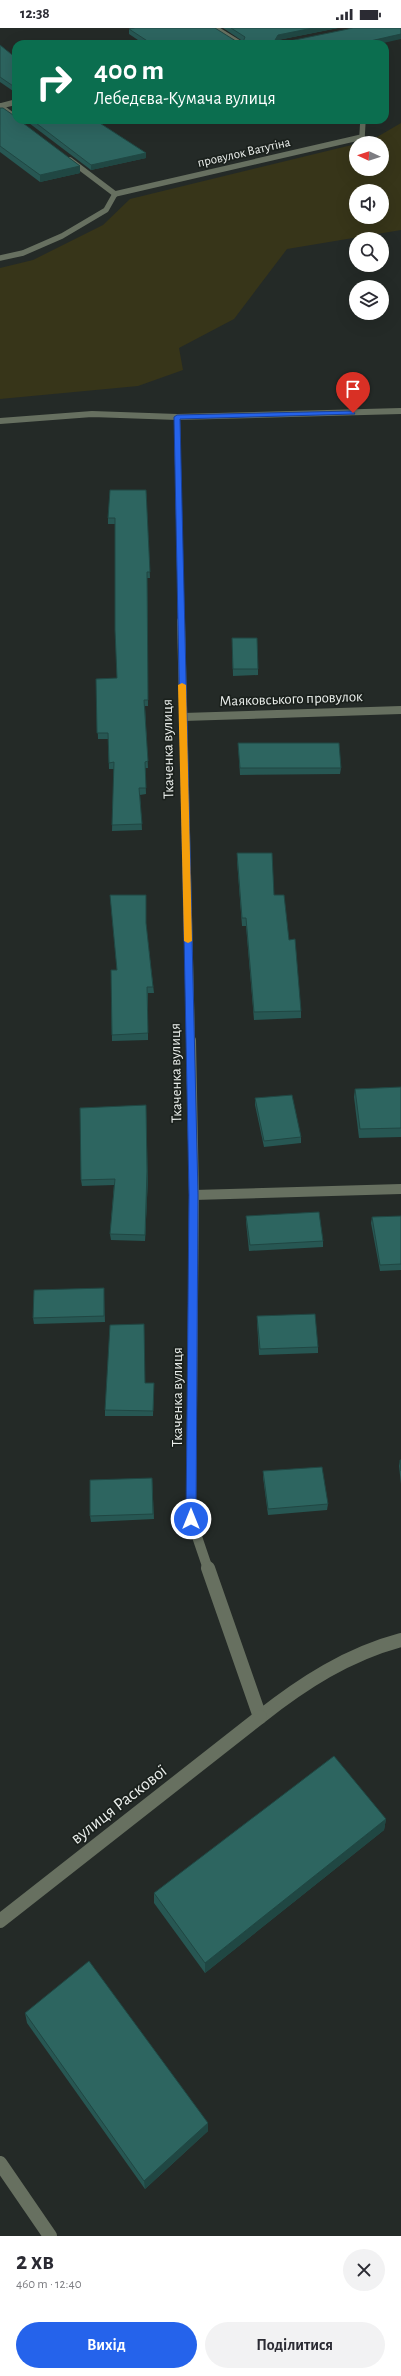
<!DOCTYPE html>
<html lang="uk">
<meta charset="utf-8">
<style>
body{margin:0;font-family:"Alegreya Sans",sans-serif;background:#f2f2f3;color:#2b2b33;height:100vh;display:flex;flex-direction:column;font-size:15px;white-space:nowrap}
*{box-sizing:border-box;margin:0}
p{font-size:13px;color:#7c7c81}
.icon{flex:none;width:22px;height:22px;fill:none;stroke:currentColor;stroke-width:2;stroke-linecap:round;stroke-linejoin:round}
.map{position:relative;height:2208px;overflow:hidden}
.drawer{display:flex;flex-direction:column;background:#fff;flex:1}
.drawer>*{flex:none}
.top-card{position:absolute;left:12px;top:12px;width:377px;height:84px;border-radius:12px;box-shadow:0 4px 16px #0002;background:#0b6e4f;color:#fff;overflow:hidden}
.needle{width:26px;rotate:273deg}
.buttons{position:absolute;left:349px;top:108px;display:grid;gap:8px}
.buttons a{display:grid;place-items:center;width:40px;height:40px;border-radius:50%;background:#fff;box-shadow:0 4px 16px #0002;font-size:20px}
.pin{position:absolute;display:grid;place-items:center;width:34px;height:34px;color:#fff;margin:-41px -17px;border-radius:50% 50% 50% 0;rotate:-45deg;box-shadow:0 0 4px #0007}
.pin .icon{rotate:45deg}
.me{position:absolute;width:44px;margin:-22px;rotate:0deg;stroke-linejoin:round;filter:drop-shadow(0 0 3px #0008)}
.turn{display:flex;align-items:center;gap:14px;height:84px;padding:0 16px;font-size:18px}
.turn .icon{width:52px;height:52px;stroke-width:2.5}
.turn b{display:block;font-size:28px;line-height:34px}
.round{display:grid;place-items:center;flex:none;width:42px;height:42px;border-radius:21px;background:#f2f2f3}
.overview{display:flex;align-items:center;justify-content:space-between;height:68px;padding:0 16px}
h1{font-size:24px;font-weight:700;line-height:30px}
.cta{display:flex;gap:8px;margin-top:auto;padding:8px 16px}
.cta a{flex:1;height:46px;border-radius:24px;background:#2563eb;color:#fff;font-size:16px;font-weight:700;line-height:46px;text-align:center}
.cta a+a{background:#f2f2f3;color:#2b2b33}
.status{display:flex;justify-content:space-between;align-items:center;height:28px;padding:0 20px;background:#fff;direction:ltr}
.status svg{height:11px;fill:currentColor}
.map>svg:first-child{display:block}
.green{fill:#373519;fill-rule:evenodd}
.lines{fill:none;stroke-linecap:round;stroke-linejoin:round}
.minor-far4{stroke:#677060;stroke-width:5.5}
.minor-far3{stroke:#677060;stroke-width:6}
.minor-far2{stroke:#677060;stroke-width:8}
.minor-far1{stroke:#677060;stroke-width:10}
.minor{stroke:#677060;stroke-width:14}
.tertiary{stroke:#677060;stroke-width:14}
.wall{fill:#275753}
.shaded-wall{fill:#204743}
.building{fill:#2d6560;stroke:#204743}
.route{fill:#2563eb;stroke:#184099}
.slow{fill:#f59e0b}
.labels{text-anchor:middle;dominant-baseline:central;stroke-width:3.5;stroke-linejoin:round;paint-order:stroke}
.far-street-label{font-size:13px;fill:#ebefec;stroke:#1b211d}
.street-label{font-size:15px;fill:#ebefec;stroke:#1b211d}
.near-street-label{font-size:18px;fill:#ebefec;stroke:#1b211d}
</style>
<div class="status"><b>12:38</b><svg viewBox="0 0 49 12"><path d="M0 12V9h3v3zM5 12V6h3v6zM10 12V3h3v9zM15 12V0h3v12zM26 1h20v11H26zM47 4h2v5h-2z"/></svg></div>
<div class="map">
<svg width="401" height="2208" viewBox="0 0 401 2208">
<rect width="100%" height="100%" fill="#242a27"/>
<path class="green" d="M401,95v107l-114,19 -53,70 -55,29 4,22 -45,16 -138,13v-131l33,-8 70,-35 27,-26 226,-55v25h26v-26h-23l13,-3zM356,163h26v26h-26z"/>
<g class="lines">
<g class="minor-far4">
<path d="M215,0l26,16"/>
<path d="M0,78l16,12"/>
<path d="M0,78l16,-4"/>
<path d="M70,132l45,34"/>
<path d="M115,166l247,-57 1,-17"/>
<path d="M0,230l23,-5 39,-17 44,-26 9,-16"/>
</g>
<g class="minor-far3">
<path d="M177,389l4,205"/>
<path d="M0,393l92,-7 85,3 224,-6"/>
</g>
<g class="minor-far2">
<path d="M181,593l10,420"/>
<path d="M183,689l218,-7"/>
</g>
<g class="minor-far1">
<path d="M191,1012l3,155 -3,324 17,50"/>
<path d="M194,1167l207,-6"/>
</g>
<g class="minor">
<path d="M208,1540l52,149c43,-34 88,-63 141,-77"/>
<path d="M0,2135l50,73"/>
</g>
<path class="tertiary" d="M0,1893l260,-204"/>
</g>
<g class="wall">
<path d="M223,0h115l-60,12 -1,1 3,2 99,1h-235l-15,-10v-5l110,14 4,-1h1z"/>
<path d="M0,17l16,13v35l-16,-11z"/>
<path d="M14,78h2v7l-2,-1z"/>
<path d="M0,80l80,58v7l-40,9 -40,-30z"/>
<path d="M25,92h70l51,33v5l-55,12z"/>
<path d="M146,462l4,88h-3l1,128h-3l3,62h-3l1,26 -6,1 2,35 -30,1 2,-62h-5l-1,-30h-10l-2,-60 21,-1 -2,-154h-7v-6z"/>
<path d="M232,616l26,25v6l-25,1z"/>
<path d="M238,715l103,25 -1,6 -100,1z"/>
<path d="M237,825l37,42 15,45 12,71v7l-47,2 -8,-94h-4l-5,-65z"/>
<path d="M110,867l36,30 8,68h-6v47l-36,1 -1,-71h6z"/>
<path d="M401,1059v50l-42,1 -5,-41 1,-8z"/>
<path d="M255,1070l46,39v6l-37,4 -9,-42z"/>
<path d="M148,1149l-3,64 -34,-1 -1,-6 4,-49 -32,1 -1,-6z"/>
<path d="M246,1188l77,25v6l-74,4 -3,-29z"/>
<path d="M401,1188v54l-21,1 -9,-48 1,-6z"/>
<path d="M104,1266l1,28 -71,2 -1,-6z"/>
<path d="M257,1288l61,31v6l-59,2 -2,-33z"/>
<path d="M145,1355h9l-1,33h-48v-6z"/>
<path d="M400,1432h1v24l-2,-18z"/>
<path d="M263,1443l65,33 -1,6 -59,5 -5,-38z"/>
<path d="M152,1450l2,41 -63,3 -1,-6z"/>
<path d="M386,1791l-2,11 -179,143 -51,-70v-10z"/>
<path d="M25,1985l183,110v8l-63,58 -118,-166z"/>
</g>
<g class="shaded-wall">
<path d="M313,0h25l-60,12 -2,4 -1,-4 3,-5z"/>
<path d="M401,6v5l-22,5h-22z"/>
<path d="M146,125v5l-55,12v-5z"/>
<path d="M80,138v7l-40,9v-7z"/>
<path d="M146,1083l2,66 -3,64v-6z"/>
<path d="M386,1791l-2,11 -179,143v-10z"/>
<path d="M208,2095v8l-63,58 -1,-8z"/>
</g>
<g class="building">
<path d="M135,0h80l24,15 4,-1 2,-5 -14,-9h82l-35,7 -3,5 5,3 73,-15h48v6l-44,10h-205l-23,-15z"/>
<path d="M0,17l16,13v30l-16,-11z"/>
<path d="M0,80h3l13,9v3h3l61,46 -40,9 -40,-29z"/>
<path d="M32,92h63l51,33 -55,12z"/>
<path d="M110,462h36l4,82h-3l1,128h-4l4,61 -3,1 1,26h-7l3,36 -30,1 2,-63 -5,1 -1,-30h-11l-1,-54 21,-1 -2,-48v-112h-7z"/>
<path d="M232,610h25l1,31h-25z"/>
<path d="M238,715h101l2,25h-101z"/>
<path d="M237,825h35l2,42h10l5,45 6,-1 6,72 -47,1 -8,-94h-4z"/>
<path d="M110,867h36v28l7,64h-6l1,46 -36,2 -1,-65h6z"/>
<path d="M401,1059v41l-41,1 -5,-40z"/>
<path d="M292,1067l9,42 -37,4 -9,-43z"/>
<path d="M146,1077l1,66 -2,64 -35,-1 5,-55 -34,1 -1,-72z"/>
<path d="M319,1184l4,29 -73,4 -4,-29z"/>
<path d="M401,1188v48l-21,1 -8,-48z"/>
<path d="M104,1260v28l-71,2 1,-28z"/>
<path d="M315,1286l3,33 -58,2 -3,-33z"/>
<path d="M144,1296l1,59h9l-1,28 -48,-1 5,-85z"/>
<path d="M400,1432h1v11z"/>
<path d="M322,1439l6,37 -60,5 -5,-38z"/>
<path d="M152,1450l1,36 -63,2v-36z"/>
<path d="M334,1728l52,63 -181,144 -51,-70z"/>
<path d="M89,1933l119,162 -64,58 -119,-168z"/>
</g>
<path class="route" d="M353,383l2,3 -175,5 18,776 -2,324 -5,5 -5,-5 3,-324 -15,-778 3,-2z"/>
<path class="slow" d="M182,655l4,2 6,256 -4,2 -4,-2 -6,-256z"/>
<g class="labels">
<g class="far-street-label">
<text transform="translate(244 125) rotate(-13)">провулок Ватутіна</text>
</g>
<g class="street-label">
<text transform="translate(291 671) rotate(-2)">Маяковського провулок</text>
<text transform="translate(168 721) rotate(-91)">Ткаченка вулиця</text>
<text transform="translate(176 1045) rotate(-91)">Ткаченка вулиця</text>
<text transform="translate(177 1369) rotate(-90)">Ткаченка вулиця</text>
</g>
<g class="near-street-label">
<text transform="translate(119 1777) rotate(-38)">вулиця Раскової</text>
</g>
</g>
</svg>
<div class="buttons">
<a><svg class="needle" viewBox="-14 -14 28 28"><path d="M0-13l5 13h-10z" fill="#e53935"/><path d="M0 13l5-13h-10z" fill="#7c7c81"/></svg></a>
<a><svg class="icon" aria-label="sound" viewBox="0 0 24 24"><path d="M4 9h4l5-4v14l-5-4H4zM17 9q2 3 0 6"/></svg></a>
<a><svg class="icon" aria-label="search" viewBox="0 0 24 24"><circle cx="10" cy="10" r="6"/><path d="M15 15l6 6"/></svg></a>
<a><svg class="icon" aria-label="layers" viewBox="0 0 24 24"><path d="M12 4l9 5-9 5-9-5zM3 14l9 5 9-5"/></svg></a>
</div>
<div class="pin" style="left:353px;top:385px;background:#d93025"><svg class="icon" aria-label="arrive" viewBox="0 0 24 24"><path d="M6 21V4h12l-3 4 3 4H6"/></svg></div>
<svg class="me" style="left:191px;top:1491px" viewBox="-20 -20 40 40"><circle r="17" fill="#2563eb" stroke="#fff" stroke-width="3"/><path d="M0-11L8 9 0 5-8 9z" fill="#fff"/></svg>
<div class="top-card">
<div class="turn"><svg class="icon" aria-label="right" viewBox="0 0 24 24"><path d="M7 20v-9h11M14 6l5 5-5 5"/></svg><div><b>400 m</b>Лебедєва-Кумача вулиця</div></div>
</div>
</div>
<section class="drawer">
<div class="overview"><div><h1>2 хв</h1><p>460 m · 12:40</p></div><a class="round"><svg class="icon" aria-label="close" viewBox="0 0 24 24"><path d="M6 6l12 12M18 6L6 18"/></svg></a></div>
<div class="cta"><a>Вихід</a><a>Поділитися</a></div>
</section>
